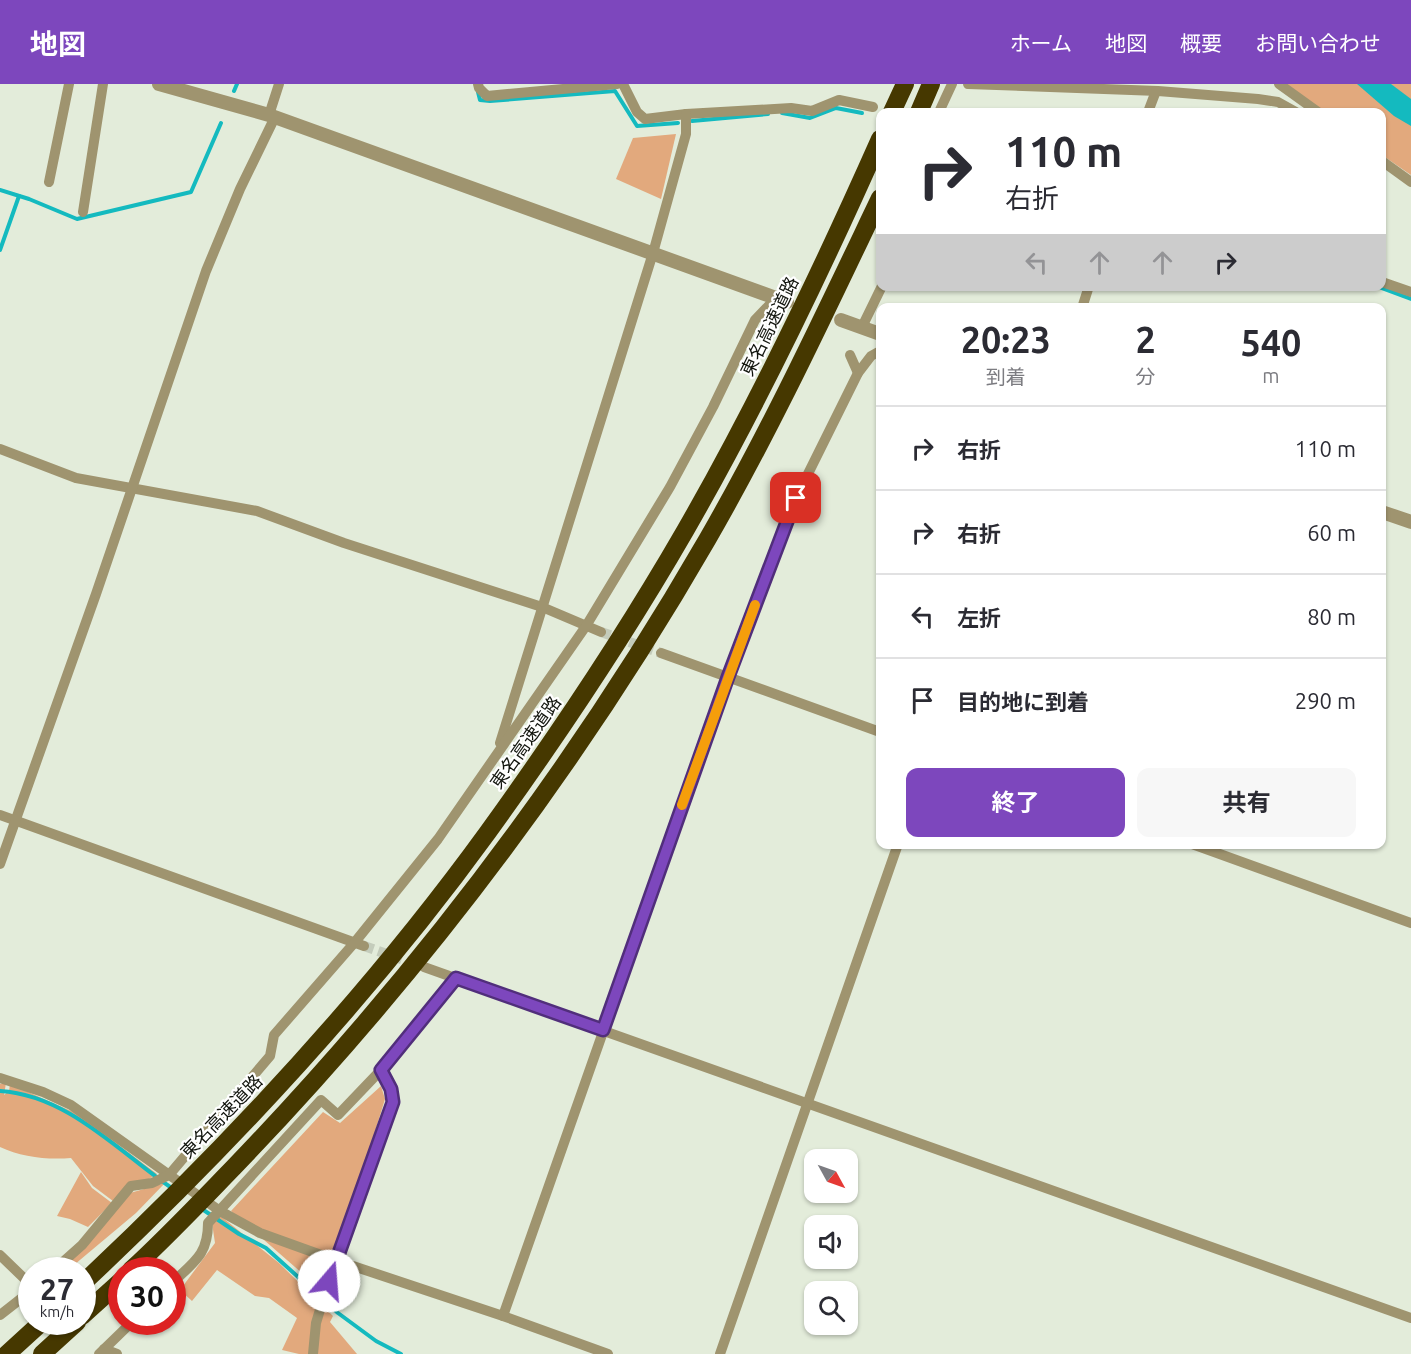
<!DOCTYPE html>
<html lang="ja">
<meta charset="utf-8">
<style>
body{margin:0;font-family:Ubuntu,"Noto Sans JP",sans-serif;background:#f7f7f7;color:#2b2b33;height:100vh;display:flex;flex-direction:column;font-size:22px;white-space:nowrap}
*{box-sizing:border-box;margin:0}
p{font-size:20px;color:#7c7c81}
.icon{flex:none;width:33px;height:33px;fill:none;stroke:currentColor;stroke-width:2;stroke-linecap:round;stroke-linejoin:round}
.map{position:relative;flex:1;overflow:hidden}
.side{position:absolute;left:876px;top:219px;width:510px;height:546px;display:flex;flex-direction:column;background:#fff;border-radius:12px;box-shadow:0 2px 4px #0004}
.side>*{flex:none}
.banner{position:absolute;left:876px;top:24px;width:510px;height:183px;border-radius:12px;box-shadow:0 2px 4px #0004;background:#fff;color:#2b2b33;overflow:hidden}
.needle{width:39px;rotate:130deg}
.fabs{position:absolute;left:804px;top:1065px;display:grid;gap:12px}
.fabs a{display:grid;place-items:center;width:54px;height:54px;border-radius:12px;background:#fff;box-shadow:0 2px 4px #0004;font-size:30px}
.speed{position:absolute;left:18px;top:1173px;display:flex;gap:12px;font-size:30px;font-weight:700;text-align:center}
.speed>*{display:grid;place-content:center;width:78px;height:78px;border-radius:50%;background:#fff;box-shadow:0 2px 4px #0004;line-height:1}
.speed small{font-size:15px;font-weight:400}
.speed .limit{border:9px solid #d22;background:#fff;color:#111}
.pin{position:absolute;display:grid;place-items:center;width:51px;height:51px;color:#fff;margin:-26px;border-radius:12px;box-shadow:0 3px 9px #0006}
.me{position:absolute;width:66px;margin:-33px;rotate:18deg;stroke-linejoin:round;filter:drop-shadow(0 0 4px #0008)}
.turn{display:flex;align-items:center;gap:21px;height:126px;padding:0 30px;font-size:27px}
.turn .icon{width:78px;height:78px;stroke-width:2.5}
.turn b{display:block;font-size:42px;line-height:51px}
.lanes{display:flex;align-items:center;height:57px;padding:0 30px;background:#0003;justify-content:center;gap:30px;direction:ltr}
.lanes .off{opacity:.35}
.eta{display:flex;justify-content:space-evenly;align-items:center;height:102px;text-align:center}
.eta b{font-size:36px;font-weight:700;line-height:42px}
.action{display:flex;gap:12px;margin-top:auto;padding:12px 30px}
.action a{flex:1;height:69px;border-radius:12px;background:#7d47bd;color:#fff;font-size:24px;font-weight:700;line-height:69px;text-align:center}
.action a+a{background:#f7f7f7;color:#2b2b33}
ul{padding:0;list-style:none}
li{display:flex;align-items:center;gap:18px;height:84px;padding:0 30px;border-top:2px solid #e1e1e2}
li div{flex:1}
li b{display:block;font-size:22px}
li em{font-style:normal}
header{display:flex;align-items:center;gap:36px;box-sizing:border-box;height:84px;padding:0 30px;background:#7d47bd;color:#fff}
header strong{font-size:28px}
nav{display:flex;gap:33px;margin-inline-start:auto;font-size:21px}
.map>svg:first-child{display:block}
.green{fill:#e2a97d}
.water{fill:#14babf}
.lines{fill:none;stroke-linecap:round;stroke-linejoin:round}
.stream{stroke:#14babf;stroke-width:4}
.minor-tunnel{stroke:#c4ccbb;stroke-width:10;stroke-dasharray:10 5;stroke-linecap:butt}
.minor{stroke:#9f946f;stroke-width:10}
.tertiary{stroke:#9f946f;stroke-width:14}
.motorway{stroke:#463800;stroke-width:18}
.route-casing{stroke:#512e7b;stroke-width:15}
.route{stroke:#7d47bd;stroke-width:10}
.slow{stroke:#f59e0b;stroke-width:10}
.labels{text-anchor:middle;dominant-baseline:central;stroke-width:4.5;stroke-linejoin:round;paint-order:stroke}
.street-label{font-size:18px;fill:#11140d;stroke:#fff}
</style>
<header>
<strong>地図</strong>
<nav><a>ホーム</a><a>地図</a><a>概要</a><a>お問い合わせ</a></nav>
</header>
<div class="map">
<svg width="1411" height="1270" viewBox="0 0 1411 1270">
<rect width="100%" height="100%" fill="#e3ecda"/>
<g class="green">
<path d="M1276,0h135v91l-29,-20v-43h-64z"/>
<path d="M676,50l-15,65 -45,-20 17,-41z"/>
<path d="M6,999l-2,12 5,-4 1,-7 68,30 79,60 -44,27 -20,-15 -22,-28c-24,2 -50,-1 -71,-11v-63z"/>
<path d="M381,1002l4,13 -18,59 -48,130 -88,-77 92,-99 17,11z"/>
<path d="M81,1088l11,16 20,15 -24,24 -18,-8 -13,-3z"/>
<path d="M165,1099l-29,30 -68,57h-16l78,-77z"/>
<path d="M218,1130l61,49 54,53 -3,6 27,32h-58l-17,-4 15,-32 -28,-20 -14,-2 -38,-26 -25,31 -12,-11 35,-47 -3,-20z"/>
</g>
<path class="water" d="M1357,0h34l20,15v27l-17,-10z"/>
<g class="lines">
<g class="stream">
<path d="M234,7l3,-7"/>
<path d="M478,8l2,8 10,1 125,-10 22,35 41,-3"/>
<path d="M782,29l28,5 26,-10 26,5"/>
<path d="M692,37l76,-7"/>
<path d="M0,106l29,9 48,20 114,-27 30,-69"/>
<path d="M0,166l19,-54"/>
<path d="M1376,202l35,13"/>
<path d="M0,1007c68,4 120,62 173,98"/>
<path d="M202,1125l37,25 27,14 72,65 38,28 25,13"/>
</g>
<g class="minor-tunnel">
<path d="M601,548l60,21"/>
<path d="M364,862l54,19"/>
</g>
<g class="minor">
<path d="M478,0l1,4 8,8 130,-12"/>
<path d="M623,0l14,28 8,7 41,-5 105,-6 21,3 27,-11 34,7"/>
<path d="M968,0l190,7 100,8 20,3 18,10"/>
<path d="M1279,0l39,28"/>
<path d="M939,28l13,-28"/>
<path d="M1148,28l8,-21"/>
<path d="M269,31l10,-31"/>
<path d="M1382,77l29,21"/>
<path d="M49,98l20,-98"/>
<path d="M83,128l20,-128"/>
<path d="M1382,198l29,10"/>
<path d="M1082,224l7,-22"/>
<path d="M862,243l20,-41"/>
<path d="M850,271l8,18"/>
<path d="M0,365l76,29 181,33 87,32 198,64 59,25"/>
<path d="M661,569l219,79"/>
<path d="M500,659l153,-490 33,-119v-20"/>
<path d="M0,731l364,131"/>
<path d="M1192,760l219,79"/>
<path d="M0,780l96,-270 110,-323 34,-82 35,-72"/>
<path d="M424,883l987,351"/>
<path d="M0,994l43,14 28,13 149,106 40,22 75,27 168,56 105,38"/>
<path d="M0,1171l32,31"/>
<path d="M54,1186l28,-25 49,-59 21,-3 17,-8 101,-119 4,-21 81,-93 83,-103 148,-213 84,-139 43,-80 42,-87 21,-22"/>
<path d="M172,1199c22,-21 36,-28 36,-60l113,-123 17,15 43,-45 75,-92"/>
<path d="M0,1231l32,-25"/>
<path d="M503,1232l225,-639 68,-179 62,-125 13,-17 9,-5"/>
<path d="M104,1265l13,5"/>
<path d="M99,1270l33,-32"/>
<path d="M313,1270l3,-31 19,-63 58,-158 -2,-13 -10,-19"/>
<path d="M720,1270l178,-510"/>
</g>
<g class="tertiary">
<path d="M159,0l110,31 518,187"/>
<path d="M841,236l39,14"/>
<path d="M1382,428l29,10"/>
</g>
<g class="motorway">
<path d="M892,28l13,-28"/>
<path d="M919,28l12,-28"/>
<path d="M131,1186c36,-33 69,-68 103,-103 182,-189 342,-400 473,-627 64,-111 118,-227 173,-342"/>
<path d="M82,1200c147,-138 287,-288 406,-452 70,-97 137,-197 197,-301 73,-127 136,-259 195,-392"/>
<path d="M82,1232l40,-36"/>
<path d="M7,1270l35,-32"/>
<path d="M42,1270l35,-32"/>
</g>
</g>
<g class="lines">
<defs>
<path id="route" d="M329,1197l64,-179 -2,-13 -10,-19 75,-92 147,52 125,-353 68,-179"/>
</defs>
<use href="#route" class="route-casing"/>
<use href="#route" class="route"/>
<path class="slow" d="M682,721l73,-200"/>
</g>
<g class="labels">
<g class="street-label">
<text transform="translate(769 242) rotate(-64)">東名高速道路</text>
<text transform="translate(525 658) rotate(-55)">東名高速道路</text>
<text transform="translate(221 1032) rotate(-46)">東名高速道路</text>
</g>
</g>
</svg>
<div class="fabs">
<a><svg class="needle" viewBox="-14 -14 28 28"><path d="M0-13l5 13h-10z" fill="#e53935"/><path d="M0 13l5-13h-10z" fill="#7c7c81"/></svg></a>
<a><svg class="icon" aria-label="sound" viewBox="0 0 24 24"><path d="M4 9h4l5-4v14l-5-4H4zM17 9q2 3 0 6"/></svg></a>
<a><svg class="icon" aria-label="search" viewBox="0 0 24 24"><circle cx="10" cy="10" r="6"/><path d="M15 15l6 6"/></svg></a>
</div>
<div class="speed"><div>27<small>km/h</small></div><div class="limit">30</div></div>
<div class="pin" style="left:796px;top:414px;background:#d93025"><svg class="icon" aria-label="arrive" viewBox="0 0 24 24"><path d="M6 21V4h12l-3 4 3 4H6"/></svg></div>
<svg class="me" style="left:329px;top:1197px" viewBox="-20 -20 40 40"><circle r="19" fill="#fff"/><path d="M0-13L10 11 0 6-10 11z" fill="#7d47bd"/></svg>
<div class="banner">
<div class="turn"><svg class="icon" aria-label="right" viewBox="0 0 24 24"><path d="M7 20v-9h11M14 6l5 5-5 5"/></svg><div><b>110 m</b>右折</div></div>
<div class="lanes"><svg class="icon off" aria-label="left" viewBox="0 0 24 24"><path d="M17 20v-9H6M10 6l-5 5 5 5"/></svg><svg class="icon off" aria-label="ahead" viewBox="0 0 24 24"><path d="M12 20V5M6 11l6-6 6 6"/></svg><svg class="icon off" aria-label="ahead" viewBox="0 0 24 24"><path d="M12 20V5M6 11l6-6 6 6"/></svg><svg class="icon" aria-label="right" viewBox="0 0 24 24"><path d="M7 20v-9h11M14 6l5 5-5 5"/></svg></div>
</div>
<section class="side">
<div class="eta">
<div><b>20:23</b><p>到着</p></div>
<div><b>2</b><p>分</p></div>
<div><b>540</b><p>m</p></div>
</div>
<ul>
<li><svg class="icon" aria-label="right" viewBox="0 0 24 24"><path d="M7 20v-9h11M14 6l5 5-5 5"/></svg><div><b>右折</b></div><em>110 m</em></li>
<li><svg class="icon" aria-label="right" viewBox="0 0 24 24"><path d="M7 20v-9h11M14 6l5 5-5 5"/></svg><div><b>右折</b></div><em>60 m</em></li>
<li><svg class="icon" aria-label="left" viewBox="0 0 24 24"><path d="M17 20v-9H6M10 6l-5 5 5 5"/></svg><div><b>左折</b></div><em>80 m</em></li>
<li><svg class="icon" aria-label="arrive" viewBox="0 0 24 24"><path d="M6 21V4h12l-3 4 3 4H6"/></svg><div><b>目的地に到着</b></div><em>290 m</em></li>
</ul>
<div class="action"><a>終了</a><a>共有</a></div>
</section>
</div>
